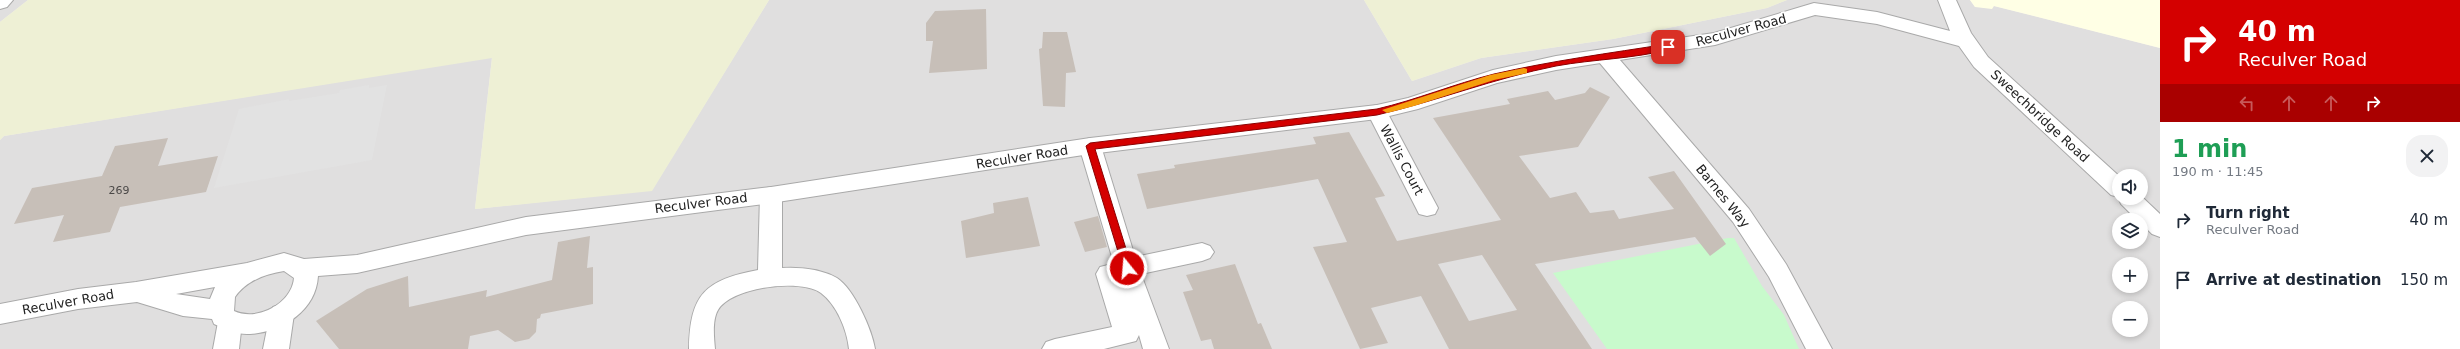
<!DOCTYPE html>
<meta charset="utf-8">
<style>
body{margin:0;font-family:"DejaVu Sans",sans-serif;background:#f2f2f3;color:#1f2937;height:100vh;display:flex;flex-direction:column;font-size:15px;white-space:nowrap}
*{box-sizing:border-box;margin:0}
p{font-size:13px;color:#747a83}
.icon{flex:none;width:22px;height:22px;fill:none;stroke:currentColor;stroke-width:2;stroke-linecap:round;stroke-linejoin:round}
.map{position:relative;flex:1;overflow:hidden}
.drawer{display:flex;flex-direction:column;background:#fff;width:300px}
.drawer>*{flex:none}
.banner{background:#d40000;color:#fff;overflow:hidden}
.fabs{position:absolute;left:2112px;top:169px;display:grid;gap:8px}
.fabs a{display:grid;place-items:center;width:36px;height:36px;border-radius:50%;background:#fff;box-shadow:0 2px 6px #0003;font-size:20px}
.pin{position:absolute;display:grid;place-items:center;width:34px;height:34px;color:#fff;margin:-17px;border-radius:8px;box-shadow:0 2px 6px #0006}
.me{position:absolute;width:44px;margin:-22px;rotate:343deg;stroke-linejoin:round;filter:drop-shadow(0 0 3px #0008)}
.turn{display:flex;align-items:center;gap:14px;height:84px;padding:0 12px;font-size:18px}
.turn .icon{width:52px;height:52px;stroke-width:2.5}
.turn b{display:block;font-size:28px;line-height:34px}
.lanes{display:flex;align-items:center;height:38px;padding:0 12px;background:#0003;justify-content:center;gap:20px;direction:ltr}
.lanes .off{opacity:.35}
.round{display:grid;place-items:center;flex:none;width:42px;height:42px;border-radius:16px;background:#f2f2f3}
.head{display:flex;align-items:center;justify-content:space-between;height:68px;padding:0 12px}
h1{font-size:24px;font-weight:700;line-height:30px;color:#1e9e55}
ul{padding:0;list-style:none}
li{display:flex;align-items:center;gap:12px;height:60px;padding:0 12px}
li div{flex:1}
li b{display:block;font-size:15px}
li em{font-style:normal}
main{display:flex;flex:1;min-height:0}
.map>svg:first-child{display:block}
.residential{fill:#e0dfdf;fill-rule:evenodd}
.education{fill:#ffffe5}
.farmland{fill:#eef0d5}
.park{fill:#c8facc}
.parking{fill:#e2e2e2}
.building{fill:#c7bfb8;fill-rule:evenodd}
.lines{fill:none;stroke-linecap:round;stroke-linejoin:round}
.minor-casing{stroke:#a9a9a9;stroke-width:2}
.tertiary-casing{stroke:#a9a9a9;stroke-width:2}
.minor{fill:#fff;fill-rule:evenodd}
.tertiary{fill:#fff;fill-rule:evenodd}
.route{fill:#d40000;stroke:#8a0000}
.slow{fill:#f59e0b}
.labels{text-anchor:middle;dominant-baseline:central;stroke-width:3.5;stroke-linejoin:round;paint-order:stroke}
.number-label{font-size:11px;fill:#4b4948}
.street-label{font-size:13px;fill:#222;stroke:#fff}
</style>
<main>
<div class="map">
<svg width="2160" height="349" viewBox="0 0 2160 349">
<rect width="100%" height="100%" fill="#f2efe9"/>
<g class="residential">
<path d="M0,0h28l-28,22z"/>
<path d="M769,0h595l48,81 69,-23 132,-19 154,-31 20,-8h183l5,7 19,-1 166,42v301h-2160v-209l4,-4 488,-79 -17,152 177,-19zM2119,176h22v22h-22zM2119,220h22v22h-22zM2119,264h22v22h-22zM2119,308h22v22h-22z"/>
</g>
<path class="education" d="M1970,0h190v48l-166,-42 -2,3 -17,-2z"/>
<g class="farmland">
<path d="M28,0h741l-117,191 -177,18 17,-151 -488,78 -4,4v-118z"/>
<path d="M1364,0h423l-20,8 -154,31 -132,19 -69,23z"/>
</g>
<path class="park" d="M1728,238h6l28,48 22,29 15,34h-192l-54,-76z"/>
<path class="parking" d="M369,85v3l18,-3 -15,75 -158,28 25,-79 50,-10v2l50,-8 1,-3z"/>
<g class="building">
<path d="M986,9l1,60 -58,4 4,-32h-7v-18l9,-12z"/>
<path d="M1043,32h24l9,40 -10,1 -1,34 -22,-1 -4,-57 3,-1z"/>
<path d="M1590,87l20,10 -32,50 -59,9 31,42 26,-6 14,21 24,-3 5,9 55,-10 -26,-32 26,-6 52,73 -16,12 -15,-19 -160,27 57,85h-143l-28,-53 -50,12 17,35 -28,6 -47,-102 34,-5 -29,-63 -171,30 -10,-35 38,-6 -1,-3 142,-21 -3,-7 36,-5 36,64 -10,2 22,43 104,-21 -68,-102 77,-14 -3,-5 41,-8 7,9 30,-7zM1482,255l35,55 -48,11 -31,-57z"/>
<path d="M168,138l-10,28 60,-10 -12,36 -86,15 -10,25 -57,10 11,-27 -50,9 18,-36 70,-12 13,-30z"/>
<path d="M1028,197l12,49 -74,12 -5,-37 33,-8 -1,-10z"/>
<path d="M1098,216l9,31 -22,5 -11,-30z"/>
<path d="M590,236l-3,32 6,-1v37l-52,10 -1,4 -3,1 -1,13 -7,7 -14,3 -17,-12 -28,6 -2,13h-129l-23,-28 51,-32 41,-13 1,31 78,-17 -1,7 66,-17 6,-38z"/>
<path d="M1235,264l23,60 3,-1 11,26h-58l-3,-10 -10,2 -18,-49 10,-2 -7,-15z"/>
</g>
<g class="lines">
<defs>
<g id="minor">
<path d="M0,0h13l-6,7 -7,2z"/>
<path d="M1606,50l7,2 136,157 37,55 46,85h-26l-37,-72 -36,-55 -134,-160 -3,-5 3,-5z"/>
<path d="M1377,105l7,2 3,5 51,96 -3,6 -8,2 -8,-2 -3,-6 -49,-96 3,-5z"/>
<path d="M1090,138l8,3 3,5 34,111 67,-14 8,3 4,6 -4,6 -8,3 -61,13 28,75h-26l-4,-14 -3,6 -32,8h-62l4,-7 9,-3 57,-12 -16,-53 4,-7 8,-2 7,2 -36,-121 3,-5z"/>
<path d="M771,187l8,2 3,6v73c18,-1 39,1 55,10 17,11 35,52 38,71h-26c-2,-19 -12,-44 -28,-56 -20,-15 -90,-6 -103,17 -6,10 -4,28 -3,39h-26c1,-55 16,-69 69,-79l2,-75 3,-6z"/>
<path d="M282,304l9,3 3,7 -5,35h-26l7,-35 3,-7z"/>
<path d="M230,312l9,3 3,7 -3,27h-26l5,-27 3,-7z"/>
</g>
<path id="tertiary" d="M1938,0h18l15,33 17,24 131,119v22h22v-2l19,18v23l-8,-3 -11,-11v-3h-4l-16,-16 -3,-7 -7,-2 -137,-128 -15,-21 -82,-22 -62,-9 -100,30 -159,25 -59,13 -79,26 -41,10 -287,35 -319,49 -245,32 -169,38 -39,3c-2,35 -36,56 -68,58 -13,1 -24,-5 -36,-10l-2,-5 -29,-3 -46,-14 -59,7 -78,15v-20l78,-15 58,-7 111,-19 37,-10 20,6 53,-4 169,-38 245,-30 319,-49 287,-33 31,-7 85,-28 63,-14 158,-23 100,-30 63,9 73,19zM284,271l10,7c-2,25 -36,44 -60,33l1,-14c11,-16 30,-23 49,-26zM215,287l-5,12 -34,-5z"/>
</defs>
<use href="#minor" class="minor-casing"/>
<use href="#tertiary" class="tertiary-casing"/>
<use href="#minor" class="minor"/>
<use href="#tertiary" class="tertiary"/>
</g>
<path class="route" d="M1668,44l4,3 -1,2c-37,10 -77,10 -115,17 -61,12 -119,35 -179,49l-282,34 37,119 -5,4 -4,-4 -37,-122 4,-3 287,-34c39,-9 77,-25 117,-35 57,-13 116,-21 174,-30z"/>
<path class="slow" d="M1524,68l3,1v4l-33,7 -80,26 -27,7 -5,-3 108,-35z"/>
<g class="labels">
<g class="number-label">
<text x="119" y="190">269</text>
</g>
<g class="street-label">
<text transform="translate(1741 30) rotate(-15)">Reculver Road</text>
<text transform="translate(2040 116) rotate(43)">Sweechbridge Road</text>
<text transform="translate(1022 157) rotate(-9)">Reculver Road</text>
<text transform="translate(1402 160) rotate(62)">Wallis Court</text>
<text transform="translate(1723 196) rotate(51)">Barnes Way</text>
<text transform="translate(701 203) rotate(-7)">Reculver Road</text>
<text transform="translate(68 302) rotate(-10)">Reculver Road</text>
</g>
</g>
</svg>
<div class="fabs">
<a><svg class="icon" aria-label="sound" viewBox="0 0 24 24"><path d="M4 9h4l5-4v14l-5-4H4zM17 9q2 3 0 6"/></svg></a>
<a><svg class="icon" aria-label="layers" viewBox="0 0 24 24"><path d="M12 4l9 5-9 5-9-5zM3 14l9 5 9-5"/></svg></a>
<a>+</a>
<a>−</a>
</div>
<div class="pin" style="left:1668px;top:47px;background:#d93025"><svg class="icon" aria-label="arrive" viewBox="0 0 24 24"><path d="M6 21V4h12l-3 4 3 4H6"/></svg></div>
<svg class="me" style="left:1127px;top:268px" viewBox="-20 -20 40 40"><circle r="17" fill="#d40000" stroke="#fff" stroke-width="3"/><path d="M0-11L8 9 0 5-8 9z" fill="#fff"/></svg>
</div>
<section class="drawer">
<div class="banner">
<div class="turn"><svg class="icon" aria-label="right" viewBox="0 0 24 24"><path d="M7 20v-9h11M14 6l5 5-5 5"/></svg><div><b>40 m</b>Reculver Road</div></div>
<div class="lanes"><svg class="icon off" aria-label="left" viewBox="0 0 24 24"><path d="M17 20v-9H6M10 6l-5 5 5 5"/></svg><svg class="icon off" aria-label="ahead" viewBox="0 0 24 24"><path d="M12 20V5M6 11l6-6 6 6"/></svg><svg class="icon off" aria-label="ahead" viewBox="0 0 24 24"><path d="M12 20V5M6 11l6-6 6 6"/></svg><svg class="icon" aria-label="right" viewBox="0 0 24 24"><path d="M7 20v-9h11M14 6l5 5-5 5"/></svg></div>
</div>
<div class="head"><div><h1>1 min</h1><p>190 m · 11:45</p></div><a class="round"><svg class="icon" aria-label="close" viewBox="0 0 24 24"><path d="M6 6l12 12M18 6L6 18"/></svg></a></div>
<ul>
<li><svg class="icon" aria-label="right" viewBox="0 0 24 24"><path d="M7 20v-9h11M14 6l5 5-5 5"/></svg><div><b>Turn right</b><p>Reculver Road</p></div><em>40 m</em></li>
<li><svg class="icon" aria-label="arrive" viewBox="0 0 24 24"><path d="M6 21V4h12l-3 4 3 4H6"/></svg><div><b>Arrive at destination</b></div><em>150 m</em></li>
</ul>
</section>
</main>
